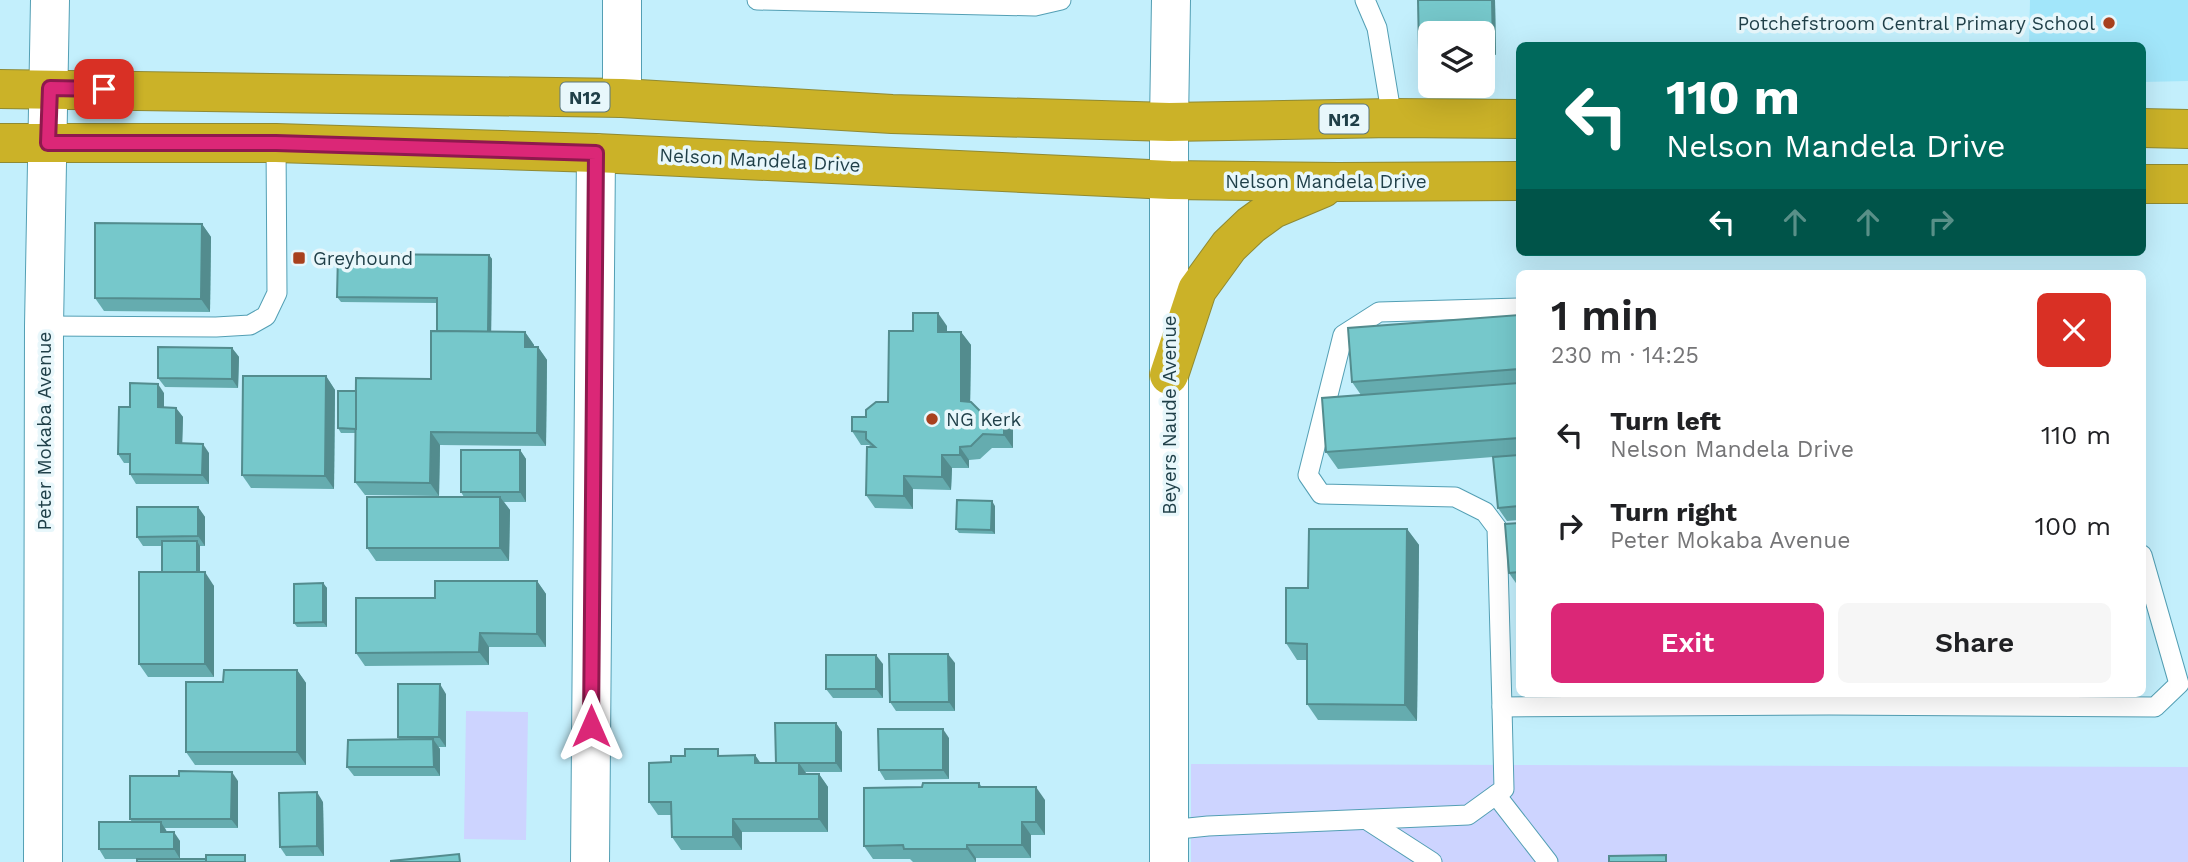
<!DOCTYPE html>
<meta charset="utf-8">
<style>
body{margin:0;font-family:"Work Sans",sans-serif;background:#f6f6f6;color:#202124;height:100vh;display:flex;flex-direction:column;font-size:26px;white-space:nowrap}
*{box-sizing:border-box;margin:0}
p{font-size:23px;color:#757577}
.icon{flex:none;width:38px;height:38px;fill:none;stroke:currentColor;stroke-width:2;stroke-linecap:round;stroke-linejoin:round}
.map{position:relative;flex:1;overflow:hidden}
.details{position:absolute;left:1516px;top:270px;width:630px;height:427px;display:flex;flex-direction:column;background:#fff;border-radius:10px;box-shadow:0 7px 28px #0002}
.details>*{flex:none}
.guide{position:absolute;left:1516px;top:42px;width:630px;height:214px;border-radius:10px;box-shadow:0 7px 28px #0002;background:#00695c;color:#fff;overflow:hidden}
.controls{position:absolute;left:1418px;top:21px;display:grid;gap:14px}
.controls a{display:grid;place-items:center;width:77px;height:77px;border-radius:10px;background:#fff;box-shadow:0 7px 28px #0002;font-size:35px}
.pin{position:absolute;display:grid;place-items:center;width:60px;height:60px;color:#fff;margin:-30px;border-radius:14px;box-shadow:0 4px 10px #0006}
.me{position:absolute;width:77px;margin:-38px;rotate:0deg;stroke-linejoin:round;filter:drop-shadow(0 0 5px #0008)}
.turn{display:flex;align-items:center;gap:24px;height:147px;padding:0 35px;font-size:32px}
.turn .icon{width:91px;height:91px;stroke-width:2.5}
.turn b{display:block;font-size:49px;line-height:60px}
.lanes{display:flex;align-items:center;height:66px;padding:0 35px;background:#0003;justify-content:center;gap:35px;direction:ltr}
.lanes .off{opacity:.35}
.round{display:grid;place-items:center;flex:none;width:74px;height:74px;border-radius:10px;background:#f6f6f6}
.head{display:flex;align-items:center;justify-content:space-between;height:119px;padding:0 35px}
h1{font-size:42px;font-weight:600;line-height:52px}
.button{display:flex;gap:14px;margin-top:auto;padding:14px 35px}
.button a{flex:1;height:80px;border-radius:10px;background:#db2777;color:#fff;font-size:28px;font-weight:600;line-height:80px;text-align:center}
.button a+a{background:#f6f6f6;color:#202124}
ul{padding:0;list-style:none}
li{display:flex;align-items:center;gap:21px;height:91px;padding:0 35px}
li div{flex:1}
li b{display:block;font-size:26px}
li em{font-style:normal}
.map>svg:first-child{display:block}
.built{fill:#a2e6fa}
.green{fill:#cdd4ff}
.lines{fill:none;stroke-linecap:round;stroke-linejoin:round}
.lane-casing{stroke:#539fb4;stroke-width:21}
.street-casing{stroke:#539fb4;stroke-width:40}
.highway-casing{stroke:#8f8a33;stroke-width:40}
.lane{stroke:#fff;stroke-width:19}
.street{stroke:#fff;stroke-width:38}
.highway{stroke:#cbb228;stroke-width:38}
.wall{fill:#65acaf}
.shaded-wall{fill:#538c8e}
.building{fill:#76c8cb;stroke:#538c8e;stroke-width:2}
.route-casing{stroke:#8e194d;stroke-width:18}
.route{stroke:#db2777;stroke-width:12}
.poi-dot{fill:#a8411e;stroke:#e8f7fb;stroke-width:2.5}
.labels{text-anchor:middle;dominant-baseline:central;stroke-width:7;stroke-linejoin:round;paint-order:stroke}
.shield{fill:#e8f7fb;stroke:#5b767e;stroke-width:2}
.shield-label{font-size:18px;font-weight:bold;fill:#1f3f48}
.poi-label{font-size:19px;fill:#1f3f48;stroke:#e8f7fb;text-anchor:start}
.street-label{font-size:19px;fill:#1f3f48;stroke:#e8f7fb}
</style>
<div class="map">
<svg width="2188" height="862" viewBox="0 0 2188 862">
<rect width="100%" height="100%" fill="#c3effc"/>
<path class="built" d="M2030,0h158v81l-46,1v-36l-113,-1z"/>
<g class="green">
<path d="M466,711l62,1 -2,128 -62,-1z"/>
<path d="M1191,764l997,3v95h-997z"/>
</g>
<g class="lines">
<defs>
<g id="lane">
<path d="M757,0l278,6 26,-6"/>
<path d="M1365,0l12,28 15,90"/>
<path d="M1519,308l-140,4 -36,23 -35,140 13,19 134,3 30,15 12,16 5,179 327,-2 326,2 24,-23 -37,-129"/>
<path d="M44,326l172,1 34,-2 16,-9 11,-23 -1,-150"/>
<path d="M1496,795l52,67"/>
<path d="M1367,820l65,42"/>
<path d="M1169,830l39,-4 260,-11 36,-26 -2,-82"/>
</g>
<g id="street">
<path d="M622,98v-98"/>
<path d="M43,862l1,-536 6,-326"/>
<path d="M590,862l6,-709"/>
<path d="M1169,862v-740l2,-122"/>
</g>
<g id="highway">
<path d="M0,89l622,9 270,16 277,8 223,-4 127,1"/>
<path d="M2142,128l46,1"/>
<path d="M0,143h276l320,10 574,27 168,2 181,-1"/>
<path d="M2142,184h46"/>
<path d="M1169,375l28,-85 32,-44 22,-21 22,-16 50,-21"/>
</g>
</defs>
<use href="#lane" class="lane-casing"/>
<use href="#street" class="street-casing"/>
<use href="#highway" class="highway-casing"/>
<use href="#lane" class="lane"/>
<use href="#street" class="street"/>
<use href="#highway" class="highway"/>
</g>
<g class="wall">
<path d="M1418,0h77l1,55h-14v-22h-52v23h-8l-3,-5z"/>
<path d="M202,224l9,13 -1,75 -106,-1 -9,-13z"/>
<path d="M489,255l3,4 -1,73h34l9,13v2h4l9,13 -1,86 -106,-1 -1,51 -74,-1 -10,-13 1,-49h-15l-3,-5 18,-37 75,-12 6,-48v-28l-96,-1 -4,-5z"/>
<path d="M1519,315v205l-12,1 -9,-13 -5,-51 -155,12 -12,-17 35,-57 -9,-13z"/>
<path d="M947,326v6h14l10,13 -1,57 13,12h21l9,13v21h-21l-12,11 -11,1v8h-17l-1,22 -38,-1v20l-38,-1 -9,-13 5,-48 -2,-2h-8l-9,-14 14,-14 22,-15 25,-71z"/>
<path d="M232,348l7,9 -1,31 -73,-1 -7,-9z"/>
<path d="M326,376l9,14 -1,99 -83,-1 -9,-13z"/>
<path d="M164,393v14l12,1 7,9 -1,26 27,10v31h-73l-6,-10v-11h-6l-6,-9 12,-47z"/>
<path d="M520,450l6,9v43h-22l6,8 -1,51h-133l-9,-13 97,-51 -3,-5z"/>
<path d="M995,506v28l-36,-1 -3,-4z"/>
<path d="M198,507l7,10v29h-5v26l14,14v91h-66l-9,-13 23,-92v-26h-19l-6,-9z"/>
<path d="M1519,523v63h-1l-9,-13z"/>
<path d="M1407,529l12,16 -2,176 -99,-1 -11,-16v-44h-10l-11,-17 22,-55z"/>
<path d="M537,581l9,13v53h-57v18l-124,1 -9,-13 79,-55z"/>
<path d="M323,583l4,5v39h-30l-3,-4z"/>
<path d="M955,663v48h-59l-6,-9z"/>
<path d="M883,664v34h-50l-7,-9z"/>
<path d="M297,670l9,13v82h-111l-9,-13 37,-70z"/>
<path d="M446,694v53h-8l2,2v27h-86l-7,-9 52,-27 -1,-3z"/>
<path d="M836,723l6,9v40h-37l2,2h12l9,13v45h-86v18h-61l-9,-13v-22h-14l-9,-13 22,-40 52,-6 32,-1 5,8h16z"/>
<path d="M949,738v41l-64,1 -6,-10z"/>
<path d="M238,781v47h-73l2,4 13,9v18h-75l-6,-10 33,-27 -2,-3z"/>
<path d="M979,783l3,4 63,13v35h-14v23h-55v4h-63l-3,-3h-37l-9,-13 58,-59z"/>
<path d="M323,802l1,54h-38l-6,-9z"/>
</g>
<g class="shaded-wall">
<path d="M1492,0h3l1,55 -3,-5z"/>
<path d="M202,224l9,13 -1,75 -9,-13z"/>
<path d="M489,255l3,4 -1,86 -3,-5z"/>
<path d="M938,313l9,13v19l-9,-13z"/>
<path d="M525,332l9,13v15l-9,-13z"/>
<path d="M961,332l10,13 -1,69 -9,-13z"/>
<path d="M538,347l9,13 -1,86 -9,-13z"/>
<path d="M232,348l7,9 -1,31 -6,-9z"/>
<path d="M326,376l9,14 -1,99 -9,-13z"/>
<path d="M158,384l6,9v24l-6,-10z"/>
<path d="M176,408l7,9 -1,35 -6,-9z"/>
<path d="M1004,414l9,13v21l-9,-13z"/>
<path d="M431,432l9,13 -1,51 -9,-13z"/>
<path d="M203,444l6,9v31l-7,-9z"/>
<path d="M960,447l9,13v8l-9,-13z"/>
<path d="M520,450l6,9v43l-6,-10z"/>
<path d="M942,455l10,13 -1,22 -9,-13z"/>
<path d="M904,476l9,13v20l-9,-13z"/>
<path d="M500,497l10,13 -1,51 -9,-13z"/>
<path d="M992,501l3,5v28l-4,-4z"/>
<path d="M198,507l7,10v29l-7,-10z"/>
<path d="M1407,529l12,16 -2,176 -12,-16z"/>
<path d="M197,541l3,5v32l-3,-5z"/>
<path d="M205,572l9,14v91l-9,-13z"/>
<path d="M537,581l9,13v53l-9,-13z"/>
<path d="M323,583l4,5v39l-4,-5z"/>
<path d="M480,633l9,14v18l-10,-13z"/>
<path d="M948,654l7,9v48l-6,-9z"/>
<path d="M876,655l7,9v34l-7,-9z"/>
<path d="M297,670l9,13v82l-9,-13z"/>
<path d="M440,684l6,10v53l-7,-10z"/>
<path d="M836,723l6,9v40l-6,-9z"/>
<path d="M943,729l6,9v41l-6,-9z"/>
<path d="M433,739l7,10v27l-6,-9z"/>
<path d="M755,755l9,13 -9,-5z"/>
<path d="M799,763l9,13 -9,-2z"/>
<path d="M232,772l6,9v47l-7,-9z"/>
<path d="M819,774l9,13v45l-9,-13z"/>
<path d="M1036,787l9,13v35l-9,-13z"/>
<path d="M317,792l6,10 1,54 -7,-10z"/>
<path d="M733,819l9,13v18l-9,-13z"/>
<path d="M161,822l6,10v10l-6,-10z"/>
<path d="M1022,822l9,13v23l-9,-13z"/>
<path d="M174,832l6,9v18l-6,-10z"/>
<path d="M967,845l9,13v4l-9,-13z"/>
</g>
<g class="building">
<path d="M1418,0h74l1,50h-11v-17h-52v18h-11z"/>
<path d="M95,223l107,1 -1,75 -106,-1z"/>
<path d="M338,254l151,1 -1,77 -51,-1v-33l-100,-1z"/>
<path d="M913,313h25v19h23v69l10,1 12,12h21v21l-21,-1 -12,12 -11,1v8h-18v22l-38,-1v20l-38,-1 1,-48h8l-9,-8v-7l-14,-1v-14h14v-7l10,-8h12l1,-71h24z"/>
<path d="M1519,315v54l-167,13 -4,-54z"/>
<path d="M431,331l94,1v15h13l-1,86 -106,-1 -1,51 -75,-1 1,-104 75,1z"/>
<path d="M158,347l74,1v31l-74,-1z"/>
<path d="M243,376h83l-1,100 -83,-1z"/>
<path d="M130,383l28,1v23l18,1v35l27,1 -1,31 -72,-1v-20h-12l1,-47h11z"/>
<path d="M1519,383v55l-193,14 -4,-54z"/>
<path d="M338,391h18v38l-18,-1z"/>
<rect x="461" y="450" width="59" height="42"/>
<path d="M1519,455v51l-21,2 -5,-51z"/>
<rect x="367" y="497" width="133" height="51"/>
<path d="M957,500l35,1 -1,29 -35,-1z"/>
<path d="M137,507h61v29l-61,1z"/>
<path d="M1519,523v49l-10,1 -4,-49z"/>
<path d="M1309,529h98l-2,176 -98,-1v-60l-21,-1v-55h22z"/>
<rect x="162" y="541" width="35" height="31"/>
<rect x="139" y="572" width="66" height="92"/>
<path d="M435,581h102v53l-57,-1 -1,19 -123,1v-55h79z"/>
<path d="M323,583v39l-29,1v-39z"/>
<path d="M889,654h59l1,48h-59z"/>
<rect x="826" y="655" width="50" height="34"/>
<path d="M224,670h73v82h-111v-70h37z"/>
<path d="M398,684h42l-1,53h-41z"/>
<path d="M775,723h61v40h-60z"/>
<path d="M878,729h65v41h-64z"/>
<path d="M433,739l1,28h-87l1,-27z"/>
<path d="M685,749h33v7l37,-1v8h44v11h20v45h-86v18h-61l-1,-35h-22v-39l22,-1v-6h14z"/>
<path d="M179,771l53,1 -1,47h-101v-43h49z"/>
<path d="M923,783h56v4h57v35h-14v23h-55v4h-63l-1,-4 -39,1v-58l58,-1z"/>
<path d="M317,792v54l-37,1 -1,-54z"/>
<path d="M99,822h62v10h13v17h-75z"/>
<path d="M459,854l1,8h-69v-1z"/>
<rect x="206" y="855" width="39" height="7"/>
<path d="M1666,855v7h-57v-6z"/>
<rect x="137" y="859" width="69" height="3"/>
</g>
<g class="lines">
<defs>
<path id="route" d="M104,89l-54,-1 -2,55h228l320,10 -5,573"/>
</defs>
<use href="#route" class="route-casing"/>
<use href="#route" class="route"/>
</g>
<g class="poi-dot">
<circle cx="2109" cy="23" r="7"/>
<rect x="292" y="251" width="14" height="14" rx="3.5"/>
<circle cx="932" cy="419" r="7"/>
</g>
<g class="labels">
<g class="shield">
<rect x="560.5" y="82.5" width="49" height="29" rx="5"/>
<rect x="1319.5" y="104.5" width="49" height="29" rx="5"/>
</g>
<g class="shield-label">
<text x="585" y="97">N12</text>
<text x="1344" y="119">N12</text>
</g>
<g class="poi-label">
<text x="2095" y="23" text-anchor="end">Potchefstroom Central Primary School</text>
<text x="313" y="258">Greyhound</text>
<text x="946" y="419">NG Kerk</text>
</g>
<g class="street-label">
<text transform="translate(760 160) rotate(3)">Nelson Mandela Drive</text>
<text x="1326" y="181">Nelson Mandela Drive</text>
<text transform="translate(1169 415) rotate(-90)">Beyers Naude Avenue</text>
<text transform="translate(44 431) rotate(-90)">Peter Mokaba Avenue</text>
</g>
</g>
</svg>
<div class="controls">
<a><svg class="icon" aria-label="layers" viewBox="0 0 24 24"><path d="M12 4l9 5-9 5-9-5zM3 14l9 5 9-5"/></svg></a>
</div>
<div class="pin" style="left:104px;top:89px;background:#d93025"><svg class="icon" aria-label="arrive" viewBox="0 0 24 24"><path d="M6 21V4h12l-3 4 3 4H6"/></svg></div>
<svg class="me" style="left:591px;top:726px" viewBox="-20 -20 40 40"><path d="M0-17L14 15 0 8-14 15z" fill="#db2777" stroke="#fff" stroke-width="4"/></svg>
<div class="guide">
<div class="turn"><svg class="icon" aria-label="left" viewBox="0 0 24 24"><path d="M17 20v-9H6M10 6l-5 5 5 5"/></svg><div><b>110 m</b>Nelson Mandela Drive</div></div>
<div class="lanes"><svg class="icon" aria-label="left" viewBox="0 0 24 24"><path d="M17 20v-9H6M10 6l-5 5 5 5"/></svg><svg class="icon off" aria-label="ahead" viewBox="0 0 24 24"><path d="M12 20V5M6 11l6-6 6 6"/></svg><svg class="icon off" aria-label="ahead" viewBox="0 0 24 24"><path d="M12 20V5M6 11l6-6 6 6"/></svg><svg class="icon off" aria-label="right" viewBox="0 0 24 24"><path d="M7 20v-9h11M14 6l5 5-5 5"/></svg></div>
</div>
<section class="details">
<div class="head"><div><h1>1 min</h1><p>230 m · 14:25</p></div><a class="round" style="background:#d93025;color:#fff"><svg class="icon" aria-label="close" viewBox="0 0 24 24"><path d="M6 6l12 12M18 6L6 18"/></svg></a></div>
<ul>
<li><svg class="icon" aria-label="left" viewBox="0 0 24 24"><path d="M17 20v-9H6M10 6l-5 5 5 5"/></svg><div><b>Turn left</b><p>Nelson Mandela Drive</p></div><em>110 m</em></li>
<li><svg class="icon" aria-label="right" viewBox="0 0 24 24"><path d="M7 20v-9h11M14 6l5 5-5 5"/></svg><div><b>Turn right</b><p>Peter Mokaba Avenue</p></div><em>100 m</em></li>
</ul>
<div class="button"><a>Exit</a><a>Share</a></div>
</section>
</div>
